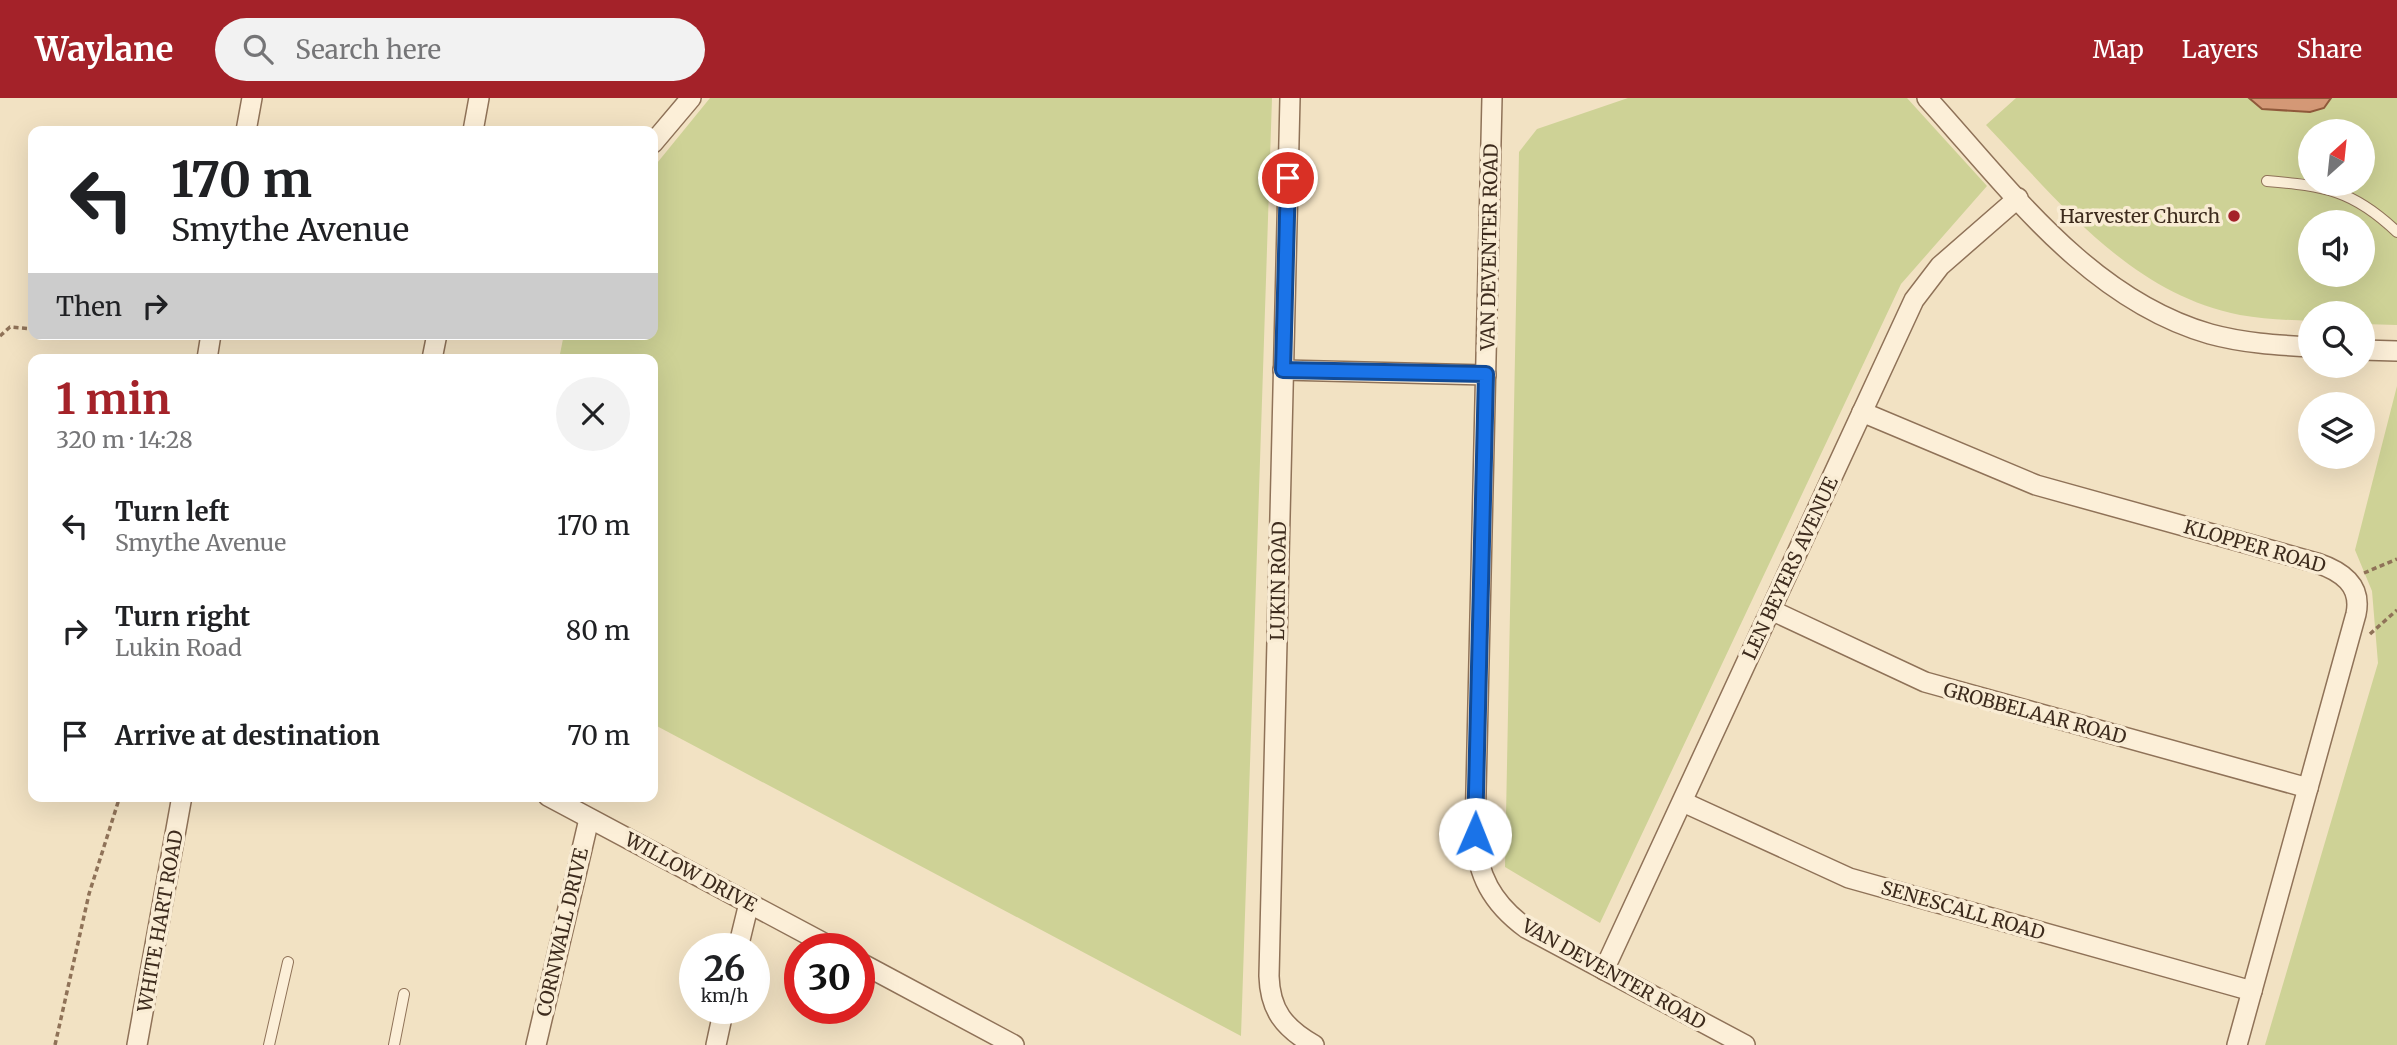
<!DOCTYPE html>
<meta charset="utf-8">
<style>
body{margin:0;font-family:Merriweather,serif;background:#f2f2f2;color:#202124;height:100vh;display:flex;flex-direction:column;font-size:26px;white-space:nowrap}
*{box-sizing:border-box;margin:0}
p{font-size:23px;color:#757577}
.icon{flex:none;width:38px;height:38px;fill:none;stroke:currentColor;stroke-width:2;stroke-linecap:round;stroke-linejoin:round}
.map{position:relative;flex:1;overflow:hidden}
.drawer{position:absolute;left:28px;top:256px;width:630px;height:448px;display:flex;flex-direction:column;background:#fff;border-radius:14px;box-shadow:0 7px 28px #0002}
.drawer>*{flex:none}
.hud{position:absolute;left:28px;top:28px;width:630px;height:214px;border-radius:14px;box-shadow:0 7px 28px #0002;background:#fff;color:#202124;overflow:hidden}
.needle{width:46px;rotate:27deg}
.buttons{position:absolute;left:2298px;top:21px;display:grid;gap:14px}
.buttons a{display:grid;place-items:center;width:77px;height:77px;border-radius:50%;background:#fff;box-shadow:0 7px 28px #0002;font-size:35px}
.speed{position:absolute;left:679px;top:835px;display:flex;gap:14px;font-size:35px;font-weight:700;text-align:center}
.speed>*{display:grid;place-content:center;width:91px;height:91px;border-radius:50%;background:#fff;box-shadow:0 7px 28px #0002;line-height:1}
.speed small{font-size:18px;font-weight:400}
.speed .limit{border:10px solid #d22;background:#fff;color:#111}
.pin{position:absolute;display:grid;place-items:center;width:60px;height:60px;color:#fff;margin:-30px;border:4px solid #fff;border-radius:50%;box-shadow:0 2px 7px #0007}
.me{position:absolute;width:77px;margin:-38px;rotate:1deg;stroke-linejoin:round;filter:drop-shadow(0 0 5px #0008)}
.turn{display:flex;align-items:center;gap:24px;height:147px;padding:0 28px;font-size:32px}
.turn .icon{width:91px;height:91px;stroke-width:2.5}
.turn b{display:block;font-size:49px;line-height:60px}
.then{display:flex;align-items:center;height:66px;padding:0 28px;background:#0003;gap:14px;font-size:26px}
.round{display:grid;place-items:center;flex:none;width:74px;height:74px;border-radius:37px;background:#f2f2f2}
.headline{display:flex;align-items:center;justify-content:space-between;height:119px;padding:0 28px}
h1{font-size:42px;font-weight:700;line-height:52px;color:#a42229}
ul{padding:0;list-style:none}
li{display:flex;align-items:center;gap:21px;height:105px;padding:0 28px}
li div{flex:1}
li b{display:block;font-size:26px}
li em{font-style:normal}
header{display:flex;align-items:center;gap:42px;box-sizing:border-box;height:98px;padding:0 35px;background:#a42229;color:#fff}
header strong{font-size:33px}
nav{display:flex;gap:38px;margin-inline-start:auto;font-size:24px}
.search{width:490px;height:63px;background:#f2f2f2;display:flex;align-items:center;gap:18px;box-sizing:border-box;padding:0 24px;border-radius:38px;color:#757577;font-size:26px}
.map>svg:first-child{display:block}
.green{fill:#ced296;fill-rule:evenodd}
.building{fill:#d49876;stroke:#90593b;stroke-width:2}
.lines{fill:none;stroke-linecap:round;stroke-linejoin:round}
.lane-casing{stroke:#8f7258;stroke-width:12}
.street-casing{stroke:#8f7258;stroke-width:22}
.path{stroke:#8f7258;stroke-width:3.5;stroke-dasharray:5 3.5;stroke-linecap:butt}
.lane{stroke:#fcefd8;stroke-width:10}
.street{stroke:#fcefd8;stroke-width:19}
.route-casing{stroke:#114b97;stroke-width:18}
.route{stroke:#1a73e8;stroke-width:12}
.poi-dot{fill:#a42229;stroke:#f9ecd4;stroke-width:2.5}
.labels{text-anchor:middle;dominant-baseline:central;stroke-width:7;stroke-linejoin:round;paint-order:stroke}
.poi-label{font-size:19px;fill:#3d2b1d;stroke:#f9ecd4;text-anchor:end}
.street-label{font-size:19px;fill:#3d2b1d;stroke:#f9ecd4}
</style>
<header>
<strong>Waylane</strong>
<div class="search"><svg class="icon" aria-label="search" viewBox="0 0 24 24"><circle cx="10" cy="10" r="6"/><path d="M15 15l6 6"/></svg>Search here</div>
<nav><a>Map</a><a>Layers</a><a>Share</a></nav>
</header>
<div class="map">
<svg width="2397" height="947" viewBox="0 0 2397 947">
<rect width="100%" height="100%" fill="#f2e2c3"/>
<g class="green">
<path d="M710,0h562l-31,938 -588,-312v-365h-94l5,-25h89v-166z"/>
<path d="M1628,0h279l80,88 -86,98 -301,639 -95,-56 14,-715 18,-23z"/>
<path d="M2016,0h381v227l-34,-1 -1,-11h-52v8c-23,-1 -47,-2 -70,-6 -111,-22 -180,-113 -254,-190zM2310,33h52v53h-52zM2310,124h52v53h-52z"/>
<path d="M2397,288v659h-132l113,-382 -6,-72 -17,-41z"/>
</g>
<path class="building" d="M2249,0h82l-7,10 -14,4 -48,-3z"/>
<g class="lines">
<defs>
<g id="lane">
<path d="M2267,83c58,5 86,9 130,51"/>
<path d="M269,947l19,-83"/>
<path d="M394,947l10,-51"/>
</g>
<g id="street">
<path d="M1290,0l-21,878c1,34 15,52 45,69"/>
<path d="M1492,0l-17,736c2,41 17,69 51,94l219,117"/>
<path d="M1927,0c81,89 161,201 283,236 33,9 66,11 100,13"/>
<path d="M246,33l6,-33"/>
<path d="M473,33l6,-33"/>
<path d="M653,45l38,-45"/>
<path d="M2362,252l35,1"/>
<path d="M207,261l4,-25"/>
<path d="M432,261l5,-25"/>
<path d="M1283,272l203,5"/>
<path d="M1862,314l174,73 281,78c24,8 45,22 39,51l-119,431"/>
<path d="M1771,512l154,72 383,106"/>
<path d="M548,698l285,152"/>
<path d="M1683,704l166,76 403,113"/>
<path d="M738,850l11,-45"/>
<path d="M859,864l155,83"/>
<path d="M1604,872l310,-670 26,-34 78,-68"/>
<path d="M137,947l45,-249"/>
<path d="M536,947l53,-226"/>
<path d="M716,947l8,-37"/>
</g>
</defs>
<use href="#lane" class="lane-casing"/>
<use href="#street" class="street-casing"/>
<g class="path">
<path d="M0,238l10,-9 23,2"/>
<path d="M2364,475l33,-14"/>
<path d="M2370,536l27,-24"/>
<path d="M55,947l34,-151 31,-98"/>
</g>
<use href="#lane" class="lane"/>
<use href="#street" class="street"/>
</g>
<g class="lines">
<defs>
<path id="route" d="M1288,80l-5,192 203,4 -11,460"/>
</defs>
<use href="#route" class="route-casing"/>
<use href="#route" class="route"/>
</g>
<circle class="poi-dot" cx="2234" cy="118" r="7"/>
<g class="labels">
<g class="poi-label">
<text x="2220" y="118">Harvester Church</text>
</g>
<g class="street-label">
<text transform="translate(1489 149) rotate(-89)">VAN DEVENTER ROAD</text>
<text transform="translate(2255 448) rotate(16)">KLOPPER ROAD</text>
<text transform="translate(1790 470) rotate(-65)">LEN BEYERS AVENUE</text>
<text transform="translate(1278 483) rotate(-89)">LUKIN ROAD</text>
<text transform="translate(2035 615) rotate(15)">GROBBELAAR ROAD</text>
<text transform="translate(691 774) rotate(28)">WILLOW DRIVE</text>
<text transform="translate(1963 812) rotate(16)">SENESCALL ROAD</text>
<text transform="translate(160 823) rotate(-80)">WHITE HART ROAD</text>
<text transform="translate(562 834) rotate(-77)">CORNWALL DRIVE</text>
<text transform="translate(1614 876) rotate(29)">VAN DEVENTER ROAD</text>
</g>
</g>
</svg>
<div class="buttons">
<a><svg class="needle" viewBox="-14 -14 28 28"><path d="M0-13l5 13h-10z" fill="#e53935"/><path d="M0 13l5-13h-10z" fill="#757577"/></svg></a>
<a><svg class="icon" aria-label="sound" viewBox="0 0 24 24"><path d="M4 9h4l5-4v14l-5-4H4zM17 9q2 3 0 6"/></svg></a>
<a><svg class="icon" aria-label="search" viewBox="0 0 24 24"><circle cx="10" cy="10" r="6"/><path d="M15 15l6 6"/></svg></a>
<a><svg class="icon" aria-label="layers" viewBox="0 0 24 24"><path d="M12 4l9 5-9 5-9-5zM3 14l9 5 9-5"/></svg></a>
</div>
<div class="speed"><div>26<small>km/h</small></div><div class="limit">30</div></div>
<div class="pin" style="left:1288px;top:80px;background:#d93025"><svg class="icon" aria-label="arrive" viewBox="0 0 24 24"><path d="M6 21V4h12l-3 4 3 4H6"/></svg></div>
<svg class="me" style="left:1475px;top:736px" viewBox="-20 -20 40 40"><circle r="19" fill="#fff"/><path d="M0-13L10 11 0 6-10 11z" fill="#1a73e8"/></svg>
<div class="hud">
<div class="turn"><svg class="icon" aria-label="left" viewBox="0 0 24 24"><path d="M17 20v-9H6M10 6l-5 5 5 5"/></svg><div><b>170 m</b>Smythe Avenue</div></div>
<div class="then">Then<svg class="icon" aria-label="right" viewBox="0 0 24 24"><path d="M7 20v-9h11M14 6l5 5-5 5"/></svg></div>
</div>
<section class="drawer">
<div class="headline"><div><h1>1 min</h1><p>320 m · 14:28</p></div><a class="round"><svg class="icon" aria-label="close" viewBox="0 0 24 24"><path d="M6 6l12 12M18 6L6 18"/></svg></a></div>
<ul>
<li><svg class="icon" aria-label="left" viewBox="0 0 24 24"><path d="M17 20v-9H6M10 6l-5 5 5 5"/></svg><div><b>Turn left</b><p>Smythe Avenue</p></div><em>170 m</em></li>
<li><svg class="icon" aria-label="right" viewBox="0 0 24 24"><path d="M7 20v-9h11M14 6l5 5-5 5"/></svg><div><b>Turn right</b><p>Lukin Road</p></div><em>80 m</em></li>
<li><svg class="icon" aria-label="arrive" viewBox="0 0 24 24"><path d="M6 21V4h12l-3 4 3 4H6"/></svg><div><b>Arrive at destination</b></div><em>70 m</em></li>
</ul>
</section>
</div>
